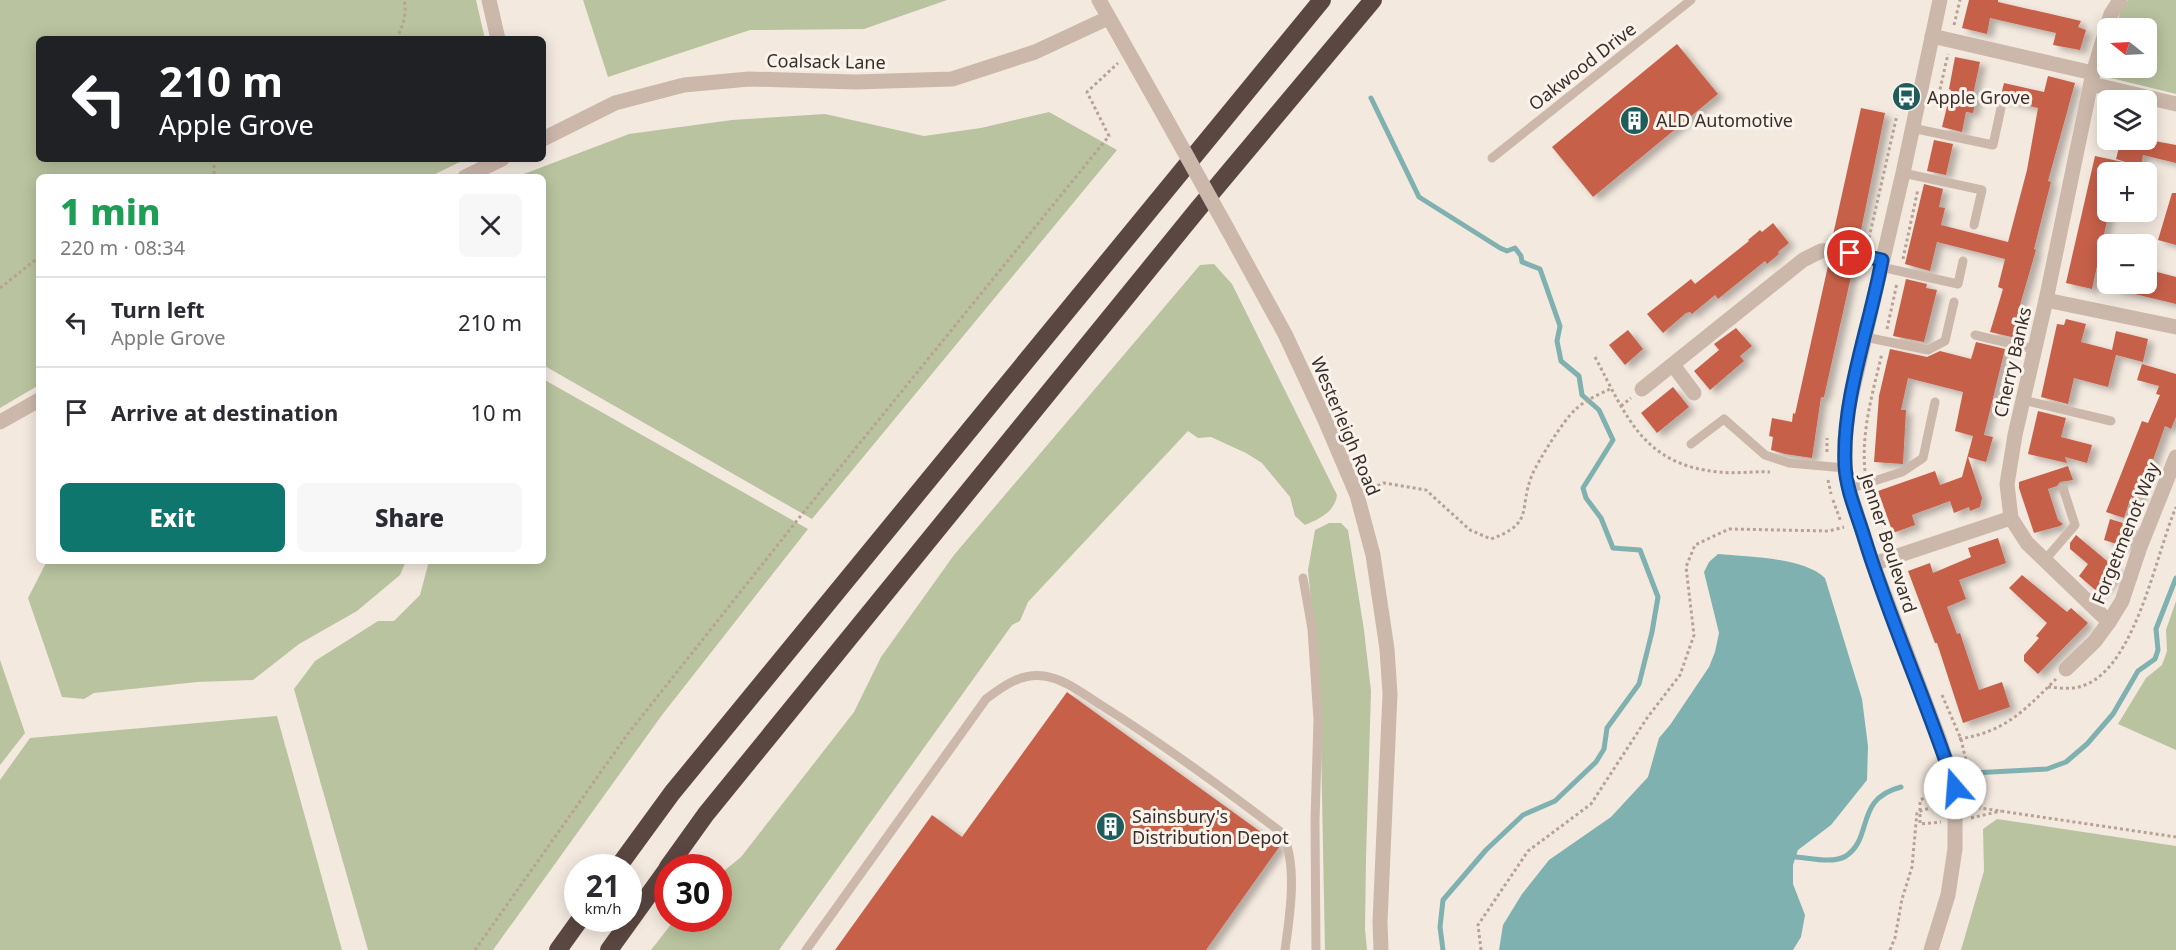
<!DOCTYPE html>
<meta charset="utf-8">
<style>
body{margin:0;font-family:"Noto Sans",sans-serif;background:#f7f7f7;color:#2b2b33;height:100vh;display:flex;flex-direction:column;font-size:22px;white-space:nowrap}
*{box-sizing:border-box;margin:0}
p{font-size:20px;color:#7c7c81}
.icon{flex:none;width:33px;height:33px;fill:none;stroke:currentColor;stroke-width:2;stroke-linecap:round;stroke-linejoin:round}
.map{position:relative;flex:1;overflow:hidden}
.sheet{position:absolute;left:36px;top:174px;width:510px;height:390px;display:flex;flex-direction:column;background:#fff;border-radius:9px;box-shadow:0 3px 15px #0003}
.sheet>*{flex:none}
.top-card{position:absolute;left:36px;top:36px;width:510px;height:126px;border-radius:9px;box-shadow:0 3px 15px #0003;background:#202124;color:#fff;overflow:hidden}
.needle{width:39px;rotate:288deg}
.controls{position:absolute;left:2097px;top:18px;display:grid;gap:12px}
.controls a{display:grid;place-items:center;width:60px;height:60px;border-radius:9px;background:#fff;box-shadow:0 3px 15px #0003;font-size:30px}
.speed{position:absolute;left:564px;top:854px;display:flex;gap:12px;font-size:30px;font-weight:700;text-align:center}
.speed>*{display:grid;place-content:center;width:78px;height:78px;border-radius:50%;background:#fff;box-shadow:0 3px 15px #0003;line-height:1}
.speed small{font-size:15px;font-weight:400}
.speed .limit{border:9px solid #d22;background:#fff;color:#111}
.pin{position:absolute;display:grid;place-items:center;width:51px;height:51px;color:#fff;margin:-26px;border:3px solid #fff;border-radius:50%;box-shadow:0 2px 6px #0007}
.me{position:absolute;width:66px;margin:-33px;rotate:342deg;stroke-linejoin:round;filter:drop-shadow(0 0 4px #0008)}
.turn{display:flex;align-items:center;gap:21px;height:126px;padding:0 24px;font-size:27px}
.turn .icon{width:78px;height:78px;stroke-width:2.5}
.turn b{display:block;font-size:42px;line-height:51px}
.round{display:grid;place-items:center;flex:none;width:63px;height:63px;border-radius:9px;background:#f7f7f7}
.headline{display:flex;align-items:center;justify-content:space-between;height:102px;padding:0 24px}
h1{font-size:36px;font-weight:800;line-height:45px;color:#1e9e55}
.primary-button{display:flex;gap:12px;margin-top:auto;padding:12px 24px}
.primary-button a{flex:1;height:69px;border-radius:9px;background:#0f766e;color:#fff;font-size:24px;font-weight:800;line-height:69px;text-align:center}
.primary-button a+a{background:#f7f7f7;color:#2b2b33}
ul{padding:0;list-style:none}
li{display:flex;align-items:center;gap:18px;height:90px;padding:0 24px;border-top:2px solid #e1e1e2}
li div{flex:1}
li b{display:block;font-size:22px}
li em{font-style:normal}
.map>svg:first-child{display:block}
.green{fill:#b9c39f}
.water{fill:#7eb1b0}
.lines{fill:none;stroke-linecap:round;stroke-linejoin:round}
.stream{stroke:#7eb1b0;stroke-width:5}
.building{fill:#c7604a;filter:url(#shadow)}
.path{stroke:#b8a295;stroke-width:3;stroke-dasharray:3 3;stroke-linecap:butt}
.service{stroke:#ccb8ab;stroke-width:9}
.minor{stroke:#ccb8ab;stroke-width:15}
.tertiary{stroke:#ccb8ab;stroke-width:15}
.motorway{stroke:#5b4741;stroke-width:18}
.tertiary-bridge{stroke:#ccb8ab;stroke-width:15}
.route-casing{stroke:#114b97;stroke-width:15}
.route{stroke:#1a73e8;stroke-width:10}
.labels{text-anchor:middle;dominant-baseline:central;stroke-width:6;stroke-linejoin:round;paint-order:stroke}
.street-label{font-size:18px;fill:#3a2e2a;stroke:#faf3ec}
.poi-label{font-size:18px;fill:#3a2e2a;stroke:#faf3ec;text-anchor:start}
</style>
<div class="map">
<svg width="2176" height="950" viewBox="0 0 2176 950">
<defs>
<filter id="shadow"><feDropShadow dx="6" dy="4" stdDeviation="3" flood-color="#0004"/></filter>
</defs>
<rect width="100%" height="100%" fill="#f3e9df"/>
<g class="green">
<path d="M0,0h476l9,39h-446v120h427l-37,18h-390v208l-39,23z"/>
<path d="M583,0h364l-83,29 -114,1 -142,47z"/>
<path d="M2128,0h48v94l-73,-18 4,-17 1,9h38v-40h-30l4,-15z"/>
<path d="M1049,112l68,38 -305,369 -269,-154v-188h-27l113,-43 103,-14 93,-6 99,22 57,-8z"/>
<path d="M1214,264l18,20 105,211c-2,17 -18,24 -32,30l-10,-9 -5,-19 -28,-34 -16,-10 -35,-16 -13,1 -10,-7 -160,171 -8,19 -8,4 -233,325h-128l25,-32h42l1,-43 22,-18 113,-145 27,-55 73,-102 246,-290z"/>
<path d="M543,379l265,150 -146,186 -169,235h-125l-74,-261 21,-28 63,-40h16l26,-26 9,-34h114z"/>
<path d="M1329,523h12l7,7 16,100 7,61 -5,167 -1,71 2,21h-42l-5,-257 -12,-123 7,-40z"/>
<path d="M47,561h359l-6,14 -43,36 -58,33 -46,36 -56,2 -103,11 -10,6 -22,-2 -34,-99z"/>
<path d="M2176,601v149l-58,-26 28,-46 16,-13 5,-14 -1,-21z"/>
<path d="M0,660l25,73 -25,32z"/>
<path d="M277,716l65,234h-342v-170l30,-42z"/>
<path d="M1997,819l179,27v104h-215l23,-79 -1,-42z"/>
</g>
<path class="water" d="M1718,554c30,3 85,3 107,24l37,121 6,47 -1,34 -36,45 -33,25 -5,15v19l12,31 -4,22 -8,13h-294l4,-25 19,-31 27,-34 62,-43 37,-40 11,-39 11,-13 39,-58 6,-15 4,-19 -15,-61 5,-10z"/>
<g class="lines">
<g class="stream">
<path d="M1371,98l48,99 81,51 7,3 8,-3 6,8 1,6 18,7 20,57 -3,15 4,20 18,15 3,19 17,15 14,30 -30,48 3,10 15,20 12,30 27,2 18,47 -6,35 -13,52 -32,44 -3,21 -8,13 -41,39 -32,14 -37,35 -43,50 -3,27 3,23"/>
<path d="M1972,773l75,-4 19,-7 21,-18 26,-30 25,-43 17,-12 3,-9 -2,-21 20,-51"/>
<path d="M1796,857c14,1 37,7 50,-1 28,-19 8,-57 55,-69"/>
</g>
</g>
<g class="building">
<path d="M1969,0h29v2l83,19 -3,6 8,3 -6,20 -27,-5 3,-12 -66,-15 -3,16 -25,-6z"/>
<path d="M1677,44l41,50 -125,103 -41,-50z"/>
<path d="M1955,57l25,5 -7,33 4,1 -4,17 -7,-1 -4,20 -20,-5 9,-37 -2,-1z"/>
<path d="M2048,76l27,7 -27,98 3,1 -17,67 2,1 -18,62 5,1 -7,25 -26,-6 13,-43 -5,-2 7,-28 -68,-17 -7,29 -25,-7 19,-80 19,5 -4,18 6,1 -4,17 67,17 19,-72 11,-62 -38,-9 4,-16 40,9z"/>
<path d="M1861,108l24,5 -26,127 -26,-5z"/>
<path d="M1934,140l19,4 -7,31 -19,-4z"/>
<path d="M2121,140h28l27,5v18l-33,-8 -2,11h2l-1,6h-34v44l-16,73 -26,-6 29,-127 37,8 -16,-5z"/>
<path d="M2172,193h4v52l-18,-5z"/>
<path d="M1773,223l16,20 -11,9 1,2 -12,10 -2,-3 -47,38 -3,-4 -23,19 -2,-2 -4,1 -23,20 -16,-19 44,-35 4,5 54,-43 -1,-1 12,-10 2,2z"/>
<path d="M1828,266l24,6 -28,125h-3l-9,61 -27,-4 -14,-4 2,-13 -4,-1 3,-18 20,4 1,-9 2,1z"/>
<path d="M2146,269l30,8v27l-62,-15v-5h32z"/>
<path d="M1906,279l21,5 -1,4 11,2 -13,52 -31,-6z"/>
<path d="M2066,319l20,5 -5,18 31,8 4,-19 32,8 -5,23 -27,-7 -8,32 -34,-9 -6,26 -27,-7 16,-73 7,1z"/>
<path d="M1736,328l16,18 -12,10 4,5 -34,29 -16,-19 25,-21 -5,-6z"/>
<path d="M1628,330l15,19 -18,16 -16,-20z"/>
<path d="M1976,342l29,7 -21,86 9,2 -7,25 -18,-5 14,41 -2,9 -10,4 -1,-4 -15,6 -4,-12 -38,14 3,10 -22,8 -15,-42 57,-20 5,14 22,-8 11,-41 -18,-5 8,-39 -55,-14 -7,32h5l-3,54 -29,-2 5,-66 11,-47 37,8 13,-6 31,8z"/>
<path d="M2142,364l34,10v43l-5,12 -6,-3 -26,74 -8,-3 -7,21 -18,-6 36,-91 6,2 12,-28 -4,-1 3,-8 -22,-6z"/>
<path d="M1673,387l16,20 -32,26 -16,-20z"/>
<path d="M2038,411l28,7 -5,19 31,8 -5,18 -22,-6 2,6 -39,-9z"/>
<path d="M2068,466l5,14 -13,2 -3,4 -9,3 10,31 5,4 -3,2 -26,7 -15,-45v-6z"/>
<path d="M2110,519l23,7 -7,21 -22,-7z"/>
<path d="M2076,535l43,36 -19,23 -21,-18 9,-12 -18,-15v-6z"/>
<path d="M1998,538l8,25 -47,17 7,19 -19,8 10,27 3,-1 19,57 23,-8 8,25 -47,16 -26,-80h-2l-27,-72 22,-8 3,10 38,-16 -3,-9z"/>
<path d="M2022,575l45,37 4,-4 17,15 -50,51 -14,-13v-6l15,-17 -3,-2 11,-13 -38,-35z"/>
<path d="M1067,692l213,154 -74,104h-371l97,-135 30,22z"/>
</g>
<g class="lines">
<g class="path">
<path d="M1954,25l6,-25"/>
<path d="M396,39c7,-12 11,-25 8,-39"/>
<path d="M1936,107l12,-53"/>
<path d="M214,159v18"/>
<path d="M1869,238l28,-123"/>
<path d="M1903,259l15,-70"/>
<path d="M0,288l39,-31"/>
<path d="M1887,329l10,-46"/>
<path d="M1595,357c32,60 48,108 124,115 17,2 34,-1 51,0"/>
<path d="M1621,406l10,-8"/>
<path d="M1827,452v-14"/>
<path d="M1865,471c-4,-40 8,-79 17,-118"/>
<path d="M1828,480l3,14"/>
<path d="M1372,488l12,-5 42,7 44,40 21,9c44,-16 27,-29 41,-64 6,-14 32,-56 44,-66 9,-9 24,-15 36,-21"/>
<path d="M1833,500l8,22"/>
<path d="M2048,687c12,1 25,3 37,-2 51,-20 71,-131 91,-178"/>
<path d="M1942,695l19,44 6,26"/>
<path d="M1959,739c46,-7 66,-29 97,-60"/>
<path d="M1972,789l8,9v10"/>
<path d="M1937,790l1,2 -18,8v24l21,-2"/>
<path d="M1972,805l8,3 196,29"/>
<path d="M1971,818l30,-7"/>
<path d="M475,950l152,-215 172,-217 310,-382 -22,-44 31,-29"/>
<path d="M1481,950l-3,-25 50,-74 63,-47 56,-86 33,-43 14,-40 -8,-68 9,-22 34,-16 100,2 15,-4"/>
<path d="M1890,950l5,-12 7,-39 10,-32 5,-55 23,-7"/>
</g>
<g class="service">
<path d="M1912,128l81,17 8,-37"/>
<path d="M1492,158l199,-158"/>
<path d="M1903,173l79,17 -8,35"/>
<path d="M1881,267l77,17 5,-23"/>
<path d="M1975,335l59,14"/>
<path d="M1865,337l63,13 17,-9 9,-39"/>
<path d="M2023,400l88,21"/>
<path d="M1691,444l33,-25 41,36 24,8 56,5"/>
<path d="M1849,489l53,-17 21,-14 12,-56"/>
<path d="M2044,561l31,-36 -12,-37"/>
<path d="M1303,578l9,51 6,91 -3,101 1,129"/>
<path d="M806,950l180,-251c17,-13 35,-26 58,-23 21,3 39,18 57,29 62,39 122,83 181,128 16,31 8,82 3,117"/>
</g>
<g class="minor">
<path d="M489,0l9,39"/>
<path d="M2120,0l-9,14 -18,59 -47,227 -31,135 -8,49 4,34 16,25 82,79 13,-21 18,-54 36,-90"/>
<path d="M1932,36l161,37"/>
<path d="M2091,84l85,20"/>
<path d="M543,139l72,-36 69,-18 65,-6 107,3 96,-3 83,-27 73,-34"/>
<path d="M465,177l37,-18"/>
<path d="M2046,300l130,27"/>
<path d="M1673,365l21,28"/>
<path d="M1642,389l161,-129 18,-9 12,-1 49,10"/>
<path d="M0,422l39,-22"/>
<path d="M1873,564l138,-46"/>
<path d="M2066,669l29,-28 14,-19"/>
<path d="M1931,950l17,-55 7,-46v-61l-15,-47 -67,-177 -24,-75 -4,-21v-28l4,-34 54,-233 37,-173"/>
</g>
<g class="tertiary">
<path d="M1099,0l66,117"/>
<path d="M1228,230l57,104 40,86 32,75 16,60 14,94 3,45 -10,228 1,28"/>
</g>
<g class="motorway">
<path d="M618,867l54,-74 650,-793"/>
<path d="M668,867l38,-53 492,-605 175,-209"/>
<path d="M558,950l23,-32"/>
<path d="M609,950l59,-82"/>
</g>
<path class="tertiary-bridge" d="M1165,117l63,113"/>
</g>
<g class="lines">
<defs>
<path id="route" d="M1850,253l32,7c-12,66 -40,138 -37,205 1,25 13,51 20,75 26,84 63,164 90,248"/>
</defs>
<use href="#route" class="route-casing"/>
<use href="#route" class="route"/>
</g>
<defs>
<symbol id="bus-disc" viewBox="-11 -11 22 22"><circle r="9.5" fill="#1f5c5c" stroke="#faf3ec"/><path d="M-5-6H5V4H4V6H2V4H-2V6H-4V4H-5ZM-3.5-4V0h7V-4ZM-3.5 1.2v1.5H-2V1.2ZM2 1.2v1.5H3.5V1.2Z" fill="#fff"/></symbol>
<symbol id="building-disc" viewBox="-11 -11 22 22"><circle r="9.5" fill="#1f5c5c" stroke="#faf3ec"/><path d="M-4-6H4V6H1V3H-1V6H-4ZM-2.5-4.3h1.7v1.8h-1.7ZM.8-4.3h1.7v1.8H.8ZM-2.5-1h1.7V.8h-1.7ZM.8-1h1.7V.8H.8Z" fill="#fff"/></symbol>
</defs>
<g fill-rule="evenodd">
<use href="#bus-disc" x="1890" y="80" width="33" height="33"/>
<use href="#building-disc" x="1618" y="104" width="33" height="33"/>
<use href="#building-disc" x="1094" y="810" width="33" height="33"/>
</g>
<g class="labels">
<g class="street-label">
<text transform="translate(826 61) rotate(1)">Coalsack Lane</text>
<text transform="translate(1582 66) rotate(-38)">Oakwood Drive</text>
<text transform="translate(2012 362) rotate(-77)">Cherry Banks</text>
<text transform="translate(1346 426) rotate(67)">Westerleigh Road</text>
<text transform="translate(2125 533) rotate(-68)">Forgetmenot Way</text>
<text transform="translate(1889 543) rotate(72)">Jenner Boulevard</text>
</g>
<g class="poi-label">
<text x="1927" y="97">Apple Grove</text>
<text x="1656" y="120">ALD Automotive</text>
<text x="1132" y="816">Sainsbury's<tspan x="1132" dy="21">Distribution Depot</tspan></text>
</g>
</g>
</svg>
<div class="controls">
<a><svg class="needle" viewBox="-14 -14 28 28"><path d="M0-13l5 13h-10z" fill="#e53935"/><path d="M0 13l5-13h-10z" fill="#7c7c81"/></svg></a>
<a><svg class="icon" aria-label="layers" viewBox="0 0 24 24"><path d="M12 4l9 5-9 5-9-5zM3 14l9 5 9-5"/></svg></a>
<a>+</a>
<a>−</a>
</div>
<div class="speed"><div>21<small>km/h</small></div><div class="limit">30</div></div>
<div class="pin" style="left:1850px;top:253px;background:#d93025"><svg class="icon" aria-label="arrive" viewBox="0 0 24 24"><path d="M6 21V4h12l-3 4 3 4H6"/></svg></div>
<svg class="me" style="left:1955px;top:788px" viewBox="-20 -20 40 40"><circle r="19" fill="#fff"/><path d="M0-13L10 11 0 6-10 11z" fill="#1a73e8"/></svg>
<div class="top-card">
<div class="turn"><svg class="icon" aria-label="left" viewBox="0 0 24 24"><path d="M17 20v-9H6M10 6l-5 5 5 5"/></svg><div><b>210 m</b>Apple Grove</div></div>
</div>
<section class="sheet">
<div class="headline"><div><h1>1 min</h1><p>220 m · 08:34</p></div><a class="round"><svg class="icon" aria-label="close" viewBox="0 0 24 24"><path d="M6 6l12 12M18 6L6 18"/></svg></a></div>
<ul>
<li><svg class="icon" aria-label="left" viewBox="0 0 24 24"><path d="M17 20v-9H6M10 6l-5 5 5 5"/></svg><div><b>Turn left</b><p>Apple Grove</p></div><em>210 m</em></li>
<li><svg class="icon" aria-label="arrive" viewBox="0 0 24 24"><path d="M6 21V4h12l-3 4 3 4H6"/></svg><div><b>Arrive at destination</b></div><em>10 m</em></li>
</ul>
<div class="primary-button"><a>Exit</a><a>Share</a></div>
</section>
</div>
